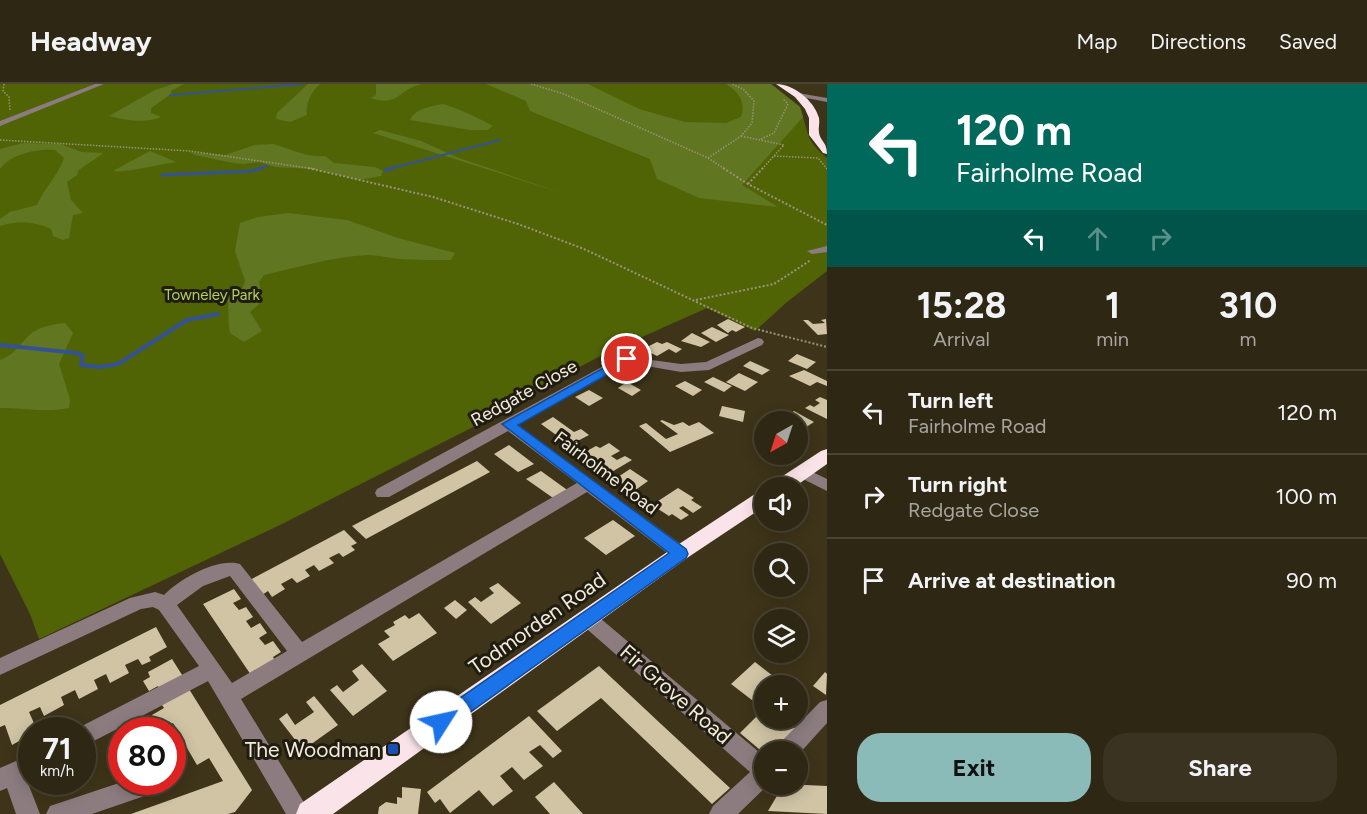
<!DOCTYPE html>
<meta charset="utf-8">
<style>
body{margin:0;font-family:Figtree,sans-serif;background:#3a3321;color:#f1f3f6;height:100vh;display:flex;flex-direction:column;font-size:22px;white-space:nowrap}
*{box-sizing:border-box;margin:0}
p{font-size:20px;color:#a7a5a0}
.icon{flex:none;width:33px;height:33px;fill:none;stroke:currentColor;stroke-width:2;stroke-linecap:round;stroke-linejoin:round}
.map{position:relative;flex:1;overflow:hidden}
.side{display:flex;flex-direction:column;background:#2e2713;width:540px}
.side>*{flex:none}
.hud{background:#00695c;color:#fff;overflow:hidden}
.needle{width:39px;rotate:219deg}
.controls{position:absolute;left:754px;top:327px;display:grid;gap:12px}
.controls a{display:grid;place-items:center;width:54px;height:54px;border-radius:50%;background:#2e2713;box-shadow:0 3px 15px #0003,0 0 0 2px #494433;font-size:30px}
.speed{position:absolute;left:18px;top:633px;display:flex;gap:12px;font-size:30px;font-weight:700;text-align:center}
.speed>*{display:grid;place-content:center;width:78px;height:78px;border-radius:50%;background:#2e2713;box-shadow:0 3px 15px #0003,0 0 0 2px #494433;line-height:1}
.speed small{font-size:15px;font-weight:400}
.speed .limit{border:9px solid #d22;background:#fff;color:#111}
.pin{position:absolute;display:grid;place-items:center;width:51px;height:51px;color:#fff;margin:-26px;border:3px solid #fff;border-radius:50%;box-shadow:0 2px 6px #0007}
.me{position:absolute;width:66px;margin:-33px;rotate:55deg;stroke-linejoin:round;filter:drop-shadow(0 0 4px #0008)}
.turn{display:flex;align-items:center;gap:21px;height:126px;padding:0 30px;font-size:27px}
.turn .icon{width:78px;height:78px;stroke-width:2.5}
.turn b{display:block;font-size:42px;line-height:51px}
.lanes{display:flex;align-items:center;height:57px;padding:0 30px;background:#0003;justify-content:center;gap:30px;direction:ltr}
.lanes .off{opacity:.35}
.eta{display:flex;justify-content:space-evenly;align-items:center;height:102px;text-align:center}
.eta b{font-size:36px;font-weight:700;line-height:42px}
.button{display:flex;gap:12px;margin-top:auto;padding:12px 30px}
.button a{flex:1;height:69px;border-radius:24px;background:#8bbbb9;color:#111;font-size:24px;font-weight:700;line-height:69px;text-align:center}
.button a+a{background:#3a3321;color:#f1f3f6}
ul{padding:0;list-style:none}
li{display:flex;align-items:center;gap:18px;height:84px;padding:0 30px;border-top:2px solid #494433}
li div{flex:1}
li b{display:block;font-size:22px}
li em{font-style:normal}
header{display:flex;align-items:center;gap:36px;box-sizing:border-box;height:84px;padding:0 30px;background:#2e2713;border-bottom:2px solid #494433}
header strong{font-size:28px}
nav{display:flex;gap:33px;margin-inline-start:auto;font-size:21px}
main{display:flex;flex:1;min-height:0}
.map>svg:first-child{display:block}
.green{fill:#506406}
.forest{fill:#617620}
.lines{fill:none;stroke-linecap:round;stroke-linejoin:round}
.stream-far2{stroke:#345294;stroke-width:2}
.stream-far1{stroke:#345294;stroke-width:3}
.stream{stroke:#345294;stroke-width:4}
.building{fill:#d0c4a5}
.path-far1{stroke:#9a927c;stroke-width:1.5;stroke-dasharray:1.5 1.5;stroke-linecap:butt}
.path{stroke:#9a927c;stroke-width:2;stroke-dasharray:2 2;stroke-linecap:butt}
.minor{fill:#8c7c80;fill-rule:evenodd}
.highway{fill:#fbe4e9;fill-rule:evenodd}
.route{fill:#1a73e8;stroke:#114b97;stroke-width:1.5}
.transit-dot{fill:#1a4fb4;stroke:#201c10;stroke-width:2}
.labels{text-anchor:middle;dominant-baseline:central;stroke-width:6;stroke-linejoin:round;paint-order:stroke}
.far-park-label{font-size:15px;fill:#b1d060;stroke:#201c10}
.street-label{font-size:18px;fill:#f2ecdc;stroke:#201c10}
.near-street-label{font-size:21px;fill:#f2ecdc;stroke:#201c10}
.near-poi-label{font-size:21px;fill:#f2ecdc;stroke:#201c10;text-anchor:end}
</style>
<header>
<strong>Headway</strong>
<nav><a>Map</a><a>Directions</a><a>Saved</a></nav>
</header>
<main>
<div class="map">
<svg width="827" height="730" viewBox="0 0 827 730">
<rect width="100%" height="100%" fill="#3e3419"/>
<path class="green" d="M0,0h771l29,23c9,25 4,32 27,51v113l-40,31 -32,29 -48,-23 -103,46 -73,39 3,3 -254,129 -241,114 -9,-25 -30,-60z"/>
<g class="forest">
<path d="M173,0h11l-13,7v3l-20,14v5l10,4c-17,7 -36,3 -52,-1l46,-26z"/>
<path d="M308,0h13c-9,5 -16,21 -14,31l-17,7 -14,-3 1,-6z"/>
<path d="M376,0h47c-23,3 -24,24 -52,14l5,-3z"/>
<path d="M486,0h102l51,25 46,13 41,1 15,-6c5,-15 -2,-25 -15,-33h45l29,23 3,10 -61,68 36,22 -79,-9 -42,-19 -7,-20 -120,-48 -4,-10z"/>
<path d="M442,20c9,1 43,17 51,22l-6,4h-17l-60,-10c6,-12 20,-13 32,-16z"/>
<path d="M380,46l41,11 38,17 106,36 -192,-61z"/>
<path d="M23,59l37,1 22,8 21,1c-2,3 -20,13 -25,18l-1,4 -10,7 4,18 12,13 -10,2 -4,23 -6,2 -10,-4 -2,-7c-17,-8 -33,-9 -51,-3v-7l10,-7 27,-7c7,-17 21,-29 27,-47l-9,-8c-17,-2 -45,4 -55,19v-20z"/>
<path d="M273,60c17,5 35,14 52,12l9,7 41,4 8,4 -2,5 -21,4 -48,-11 -37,-2 -16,-5 -16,2 -15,-2 -33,-7 -5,-3 35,3 30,-10z"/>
<path d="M150,67l26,11c-17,2 -49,11 -63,9z"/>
<path d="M288,129l59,7 51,18 57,15 -4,7c-17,0 -34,0 -51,-1 -11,-1 -22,-4 -32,-4 -35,2 -70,12 -104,20l-5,7 2,9 -3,4 2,8 -10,9 12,19 -18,11 -14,-9c-3,-13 0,-24 -3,-37l15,-7 3,-8 -10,-30 5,-28 18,-6z"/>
<path d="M65,239l8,10 -14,31 11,35 -1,9c-24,5 -45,0 -69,0v-48c18,-7 21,-19 33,-28 10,-6 21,-8 32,-9z"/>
</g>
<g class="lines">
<g class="stream-far2">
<path d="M170,11l133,-11"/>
<path d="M257,85l10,-3"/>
<path d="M389,85l111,-29"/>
</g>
<g class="stream-far1">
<path d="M385,86l9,-2"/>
<path d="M162,91l89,-4 11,-3"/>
</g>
<path class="stream" d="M0,261l77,8 6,3 -2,9 19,2 18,-3 69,-44 31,-6"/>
</g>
<g class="building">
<path d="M728,235l17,8 -9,5 -4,-2 -4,3 -11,-8z"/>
<path d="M803,236h5l5,4 12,-1 -4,-3 5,-1 1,15 -9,1z"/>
<path d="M712,243l17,8 -13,7 -15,-9z"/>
<path d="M692,249l18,9 -9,5 -20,-6z"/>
<path d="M657,258l5,2 5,-2 15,7 -6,4 -7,-4 -12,7 -14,-7z"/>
<path d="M797,270l19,8 -9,7 -19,-8z"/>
<path d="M750,277l20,9 -8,5 -19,-9z"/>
<path d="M804,286l23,11v5l-10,-4 -7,4 -21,-10z"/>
<path d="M739,289l19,9 -13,9 -19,-9z"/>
<path d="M713,293l19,9 -8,6 -20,-10z"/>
<path d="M685,297l17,9 -9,6 -18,-10z"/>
<path d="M627,298l14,8 -9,6 -14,-8z"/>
<path d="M589,306l14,8 -14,8 -14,-9z"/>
<path d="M820,313l7,3v19l-22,-11 5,-3 4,2 6,-4 -5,-3z"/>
<path d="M722,322l23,5 -2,11 -24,-6z"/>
<path d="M794,327l20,11 -14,9 -2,-2v-7l-17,-2z"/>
<path d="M553,333l21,15 7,-3 8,6 -19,10 -29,-21z"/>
<path d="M662,336l12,5 9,-3 6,4 10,-4 15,11 -44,19 -31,-26 7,-3 20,16 12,-5 -18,-13z"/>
<path d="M609,359l11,8 -9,5 6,4 8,-4 7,4 -22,13 -27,-20 13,-7 4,2z"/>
<path d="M509,361l25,19 -16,8 -24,-18z"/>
<path d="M477,377l13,11 -124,67 -14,-13z"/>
<path d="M630,385l18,12 -14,10 -19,-12z"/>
<path d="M541,387l29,21 -14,8 -30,-21z"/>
<path d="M678,404l16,10 -3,2 11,7 -9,6 -10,-7 -4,2 10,7 -8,5 -9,-6 -3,2 -17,-11z"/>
<path d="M613,436l22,16 -29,19 -22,-17z"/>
<path d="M344,446l13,13 -6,3 4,4 -12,7 -4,-4 -10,5 5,5 -15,8 -5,-6 -9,5 5,6 -13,7 -5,-5 -11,6 4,5 -13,8 -4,-6 -6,4 -12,-15z"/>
<path d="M498,499l23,20 -30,21 -23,-22 7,-5 6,5 13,-9 -5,-5z"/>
<path d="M234,505l7,10 -8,4 6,7 7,-3 7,10 -7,4 5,7 9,-5 7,10 -8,5 6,7 8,-4 8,11 -8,5 4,7 -24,14 -50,-74z"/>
<path d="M455,516l12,10 -11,9 -12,-11z"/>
<path d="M419,529l18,20 -44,28 -15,-17 12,-7 -6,-6 11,-6 -2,-3 12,-7 4,4z"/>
<path d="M156,543l11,20 -18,10 2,4 -9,4 -4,-6 -13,6 4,8 -19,10 -4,-9 -12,6 4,9 -19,10 -4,-9 -14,7 3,8 -20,11 -4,-9 -11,5 8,18h-5v4l-20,11 -7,-20 -5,2v-22z"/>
<path d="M172,575l12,19 -24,13 -2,-5 -9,5 -6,-10 7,-4 -2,-5z"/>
<path d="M755,578l31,24h-21v24l-34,-26z"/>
<path d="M362,580l25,27 -34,25 -23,-26 7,-5 6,7 16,-12 -7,-9z"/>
<path d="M599,582l62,58 69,64 -18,16 -111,-106 -44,33 -20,-20z"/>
<path d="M825,588l2,2 -1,21 -13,-9z"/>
<path d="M189,605l63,101 -17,22 -7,2h-97l92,-33 -14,-23 -12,7 -10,-17 -12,8 -3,-5v-16l6,-4 -5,-8 -12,7 -9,-15 12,-7 -2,-3z"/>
<path d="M314,612l24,29 -35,25 -24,-31 8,-6 8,12 19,-13 -8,-10z"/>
<path d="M760,629l13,11 5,-6h5l13,11 -22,23h-9v2l-25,-21z"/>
<path d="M529,632l33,35 -9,7 -13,-13 -11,7 14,14 -19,14 -12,-13 -12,9 13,15 -20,15 -14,-16 -29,23 -10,-14 -5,4 -8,-11z"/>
<path d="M554,698l29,32h-33l-15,-17z"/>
<path d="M784,700l43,2v28l-59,-3z"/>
<path d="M402,703l19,2 -3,25h-40l1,-7 7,-5 11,2v-7l5,1z"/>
</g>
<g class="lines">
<g class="path-far1">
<path d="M4,0l-1,7 6,6 1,14"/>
<path d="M531,0l33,10 144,64 17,11"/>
<path d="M741,52l43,9 -22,24"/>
<path d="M761,55l13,-6 14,-29 -5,-5"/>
<path d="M0,56l190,11 125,18"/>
<path d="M774,72l44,2 9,11"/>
<path d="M708,74l33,-22 11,-13 2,-22 -11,-12 -11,-5"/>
</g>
<g class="path">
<path d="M308,84l125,29 85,27 66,25 168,79 75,19"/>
<path d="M723,84l25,16 79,41"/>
<path d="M748,100l15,-16"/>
<path d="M696,216l78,-16 37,-24"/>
</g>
<g class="minor">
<path d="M95,0h9l-104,42v-5z"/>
<path d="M798,9l29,5v4l-31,-6z"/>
<path d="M827,162v6l-15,2 -5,-3z"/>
<path d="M758,254l4,1 2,3 -2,3 -53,25 -28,2 -52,-9 -111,62 168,123 3,5 -3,5 -6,1 -6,-1 -87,-66 -346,207 70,115h-25l-78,-133 -68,36 6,13h-20l-3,-4 -41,21v-17h-8l125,-64 -40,-56 -6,-3 -12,2 -141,66v-17l130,-60 25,-6 9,3c15,-16 54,-38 76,-31l62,78 275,-159 -69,-52 -119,66h-12l-2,-4 2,-4 245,-133 59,8 25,-2zM230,492l57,75 -55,32 -55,-78 26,-19z"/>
<path d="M802,383l25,12v12l-30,-15 -3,-4z"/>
<path d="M587,526l7,3 171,144v27h4l-31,30h-29l4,-8 37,-34 -170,-149 -2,-5 2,-5z"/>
<path d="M827,616v23l-29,32v-3h-23l3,-7 42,-43z"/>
<path d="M32,670v22l-6,2 14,36h-24l-9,-26 -7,3v-23z"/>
<path d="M122,698h43l-3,8 -70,24h-46l4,-8z"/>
</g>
<g class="highway">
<path d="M776,0c17,0 38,16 43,34 1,5 -1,10 0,15 2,9 8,9 8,21l-4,-1 -14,-18v-17l-4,-9 -10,-12z"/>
<path d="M827,365v15l-34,24h-23l2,-5 49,-32z"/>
<path d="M765,406v16l-78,52 -354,256h-37l4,-10 373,-256 85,-56z"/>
</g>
</g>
<path class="route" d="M627,271l4,1v5l-113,64 168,124 2,5 -2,4 -238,170 -7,2 -7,-2 -3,-6 3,-6 235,-163 -167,-129z"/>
<rect class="transit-dot" x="387" y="659" width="12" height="12" rx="3"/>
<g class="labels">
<g class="far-park-label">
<text x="212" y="211">Towneley Park</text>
</g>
<g class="street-label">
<text transform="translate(524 309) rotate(-29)">Redgate Close</text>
<text transform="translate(606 389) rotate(37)">Fairholme Road</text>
</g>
<g class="near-street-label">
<text transform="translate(537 539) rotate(-35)">Todmorden Road</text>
<text transform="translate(676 610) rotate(41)">Fir Grove Road</text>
</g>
<g class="near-poi-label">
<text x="381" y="665">The Woodman</text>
</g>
</g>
</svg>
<div class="controls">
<a><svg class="needle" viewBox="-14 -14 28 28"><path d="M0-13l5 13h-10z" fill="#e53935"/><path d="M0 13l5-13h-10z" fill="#a7a5a0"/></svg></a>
<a><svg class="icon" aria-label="sound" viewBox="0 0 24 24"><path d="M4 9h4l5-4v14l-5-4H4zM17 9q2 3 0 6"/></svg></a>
<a><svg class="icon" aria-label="search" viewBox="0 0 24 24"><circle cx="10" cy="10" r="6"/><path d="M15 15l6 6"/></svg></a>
<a><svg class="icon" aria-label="layers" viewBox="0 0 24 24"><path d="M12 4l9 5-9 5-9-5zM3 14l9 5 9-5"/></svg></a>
<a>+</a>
<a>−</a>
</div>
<div class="speed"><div>71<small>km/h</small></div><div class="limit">80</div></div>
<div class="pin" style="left:627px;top:275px;background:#d93025"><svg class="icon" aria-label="arrive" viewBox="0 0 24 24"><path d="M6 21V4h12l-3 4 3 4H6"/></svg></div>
<svg class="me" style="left:441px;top:638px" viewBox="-20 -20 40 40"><circle r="19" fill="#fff"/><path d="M0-13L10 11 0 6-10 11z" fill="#1a73e8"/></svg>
</div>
<section class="side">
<div class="hud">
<div class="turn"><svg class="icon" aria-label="left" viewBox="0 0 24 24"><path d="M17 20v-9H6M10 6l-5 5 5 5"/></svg><div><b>120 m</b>Fairholme Road</div></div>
<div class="lanes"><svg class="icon" aria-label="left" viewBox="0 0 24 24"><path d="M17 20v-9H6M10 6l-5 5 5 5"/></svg><svg class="icon off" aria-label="ahead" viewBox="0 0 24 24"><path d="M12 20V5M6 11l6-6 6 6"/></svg><svg class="icon off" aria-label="right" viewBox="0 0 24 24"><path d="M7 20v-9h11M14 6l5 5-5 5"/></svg></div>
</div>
<div class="eta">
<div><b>15:28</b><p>Arrival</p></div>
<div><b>1</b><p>min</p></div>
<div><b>310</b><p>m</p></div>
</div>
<ul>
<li><svg class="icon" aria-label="left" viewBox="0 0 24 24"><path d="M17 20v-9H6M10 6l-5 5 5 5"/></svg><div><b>Turn left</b><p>Fairholme Road</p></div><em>120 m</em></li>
<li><svg class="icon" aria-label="right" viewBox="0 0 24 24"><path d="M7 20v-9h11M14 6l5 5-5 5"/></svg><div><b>Turn right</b><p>Redgate Close</p></div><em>100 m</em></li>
<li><svg class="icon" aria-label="arrive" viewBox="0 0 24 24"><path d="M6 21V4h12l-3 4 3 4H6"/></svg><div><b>Arrive at destination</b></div><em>90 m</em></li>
</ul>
<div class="button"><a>Exit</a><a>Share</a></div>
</section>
</main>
